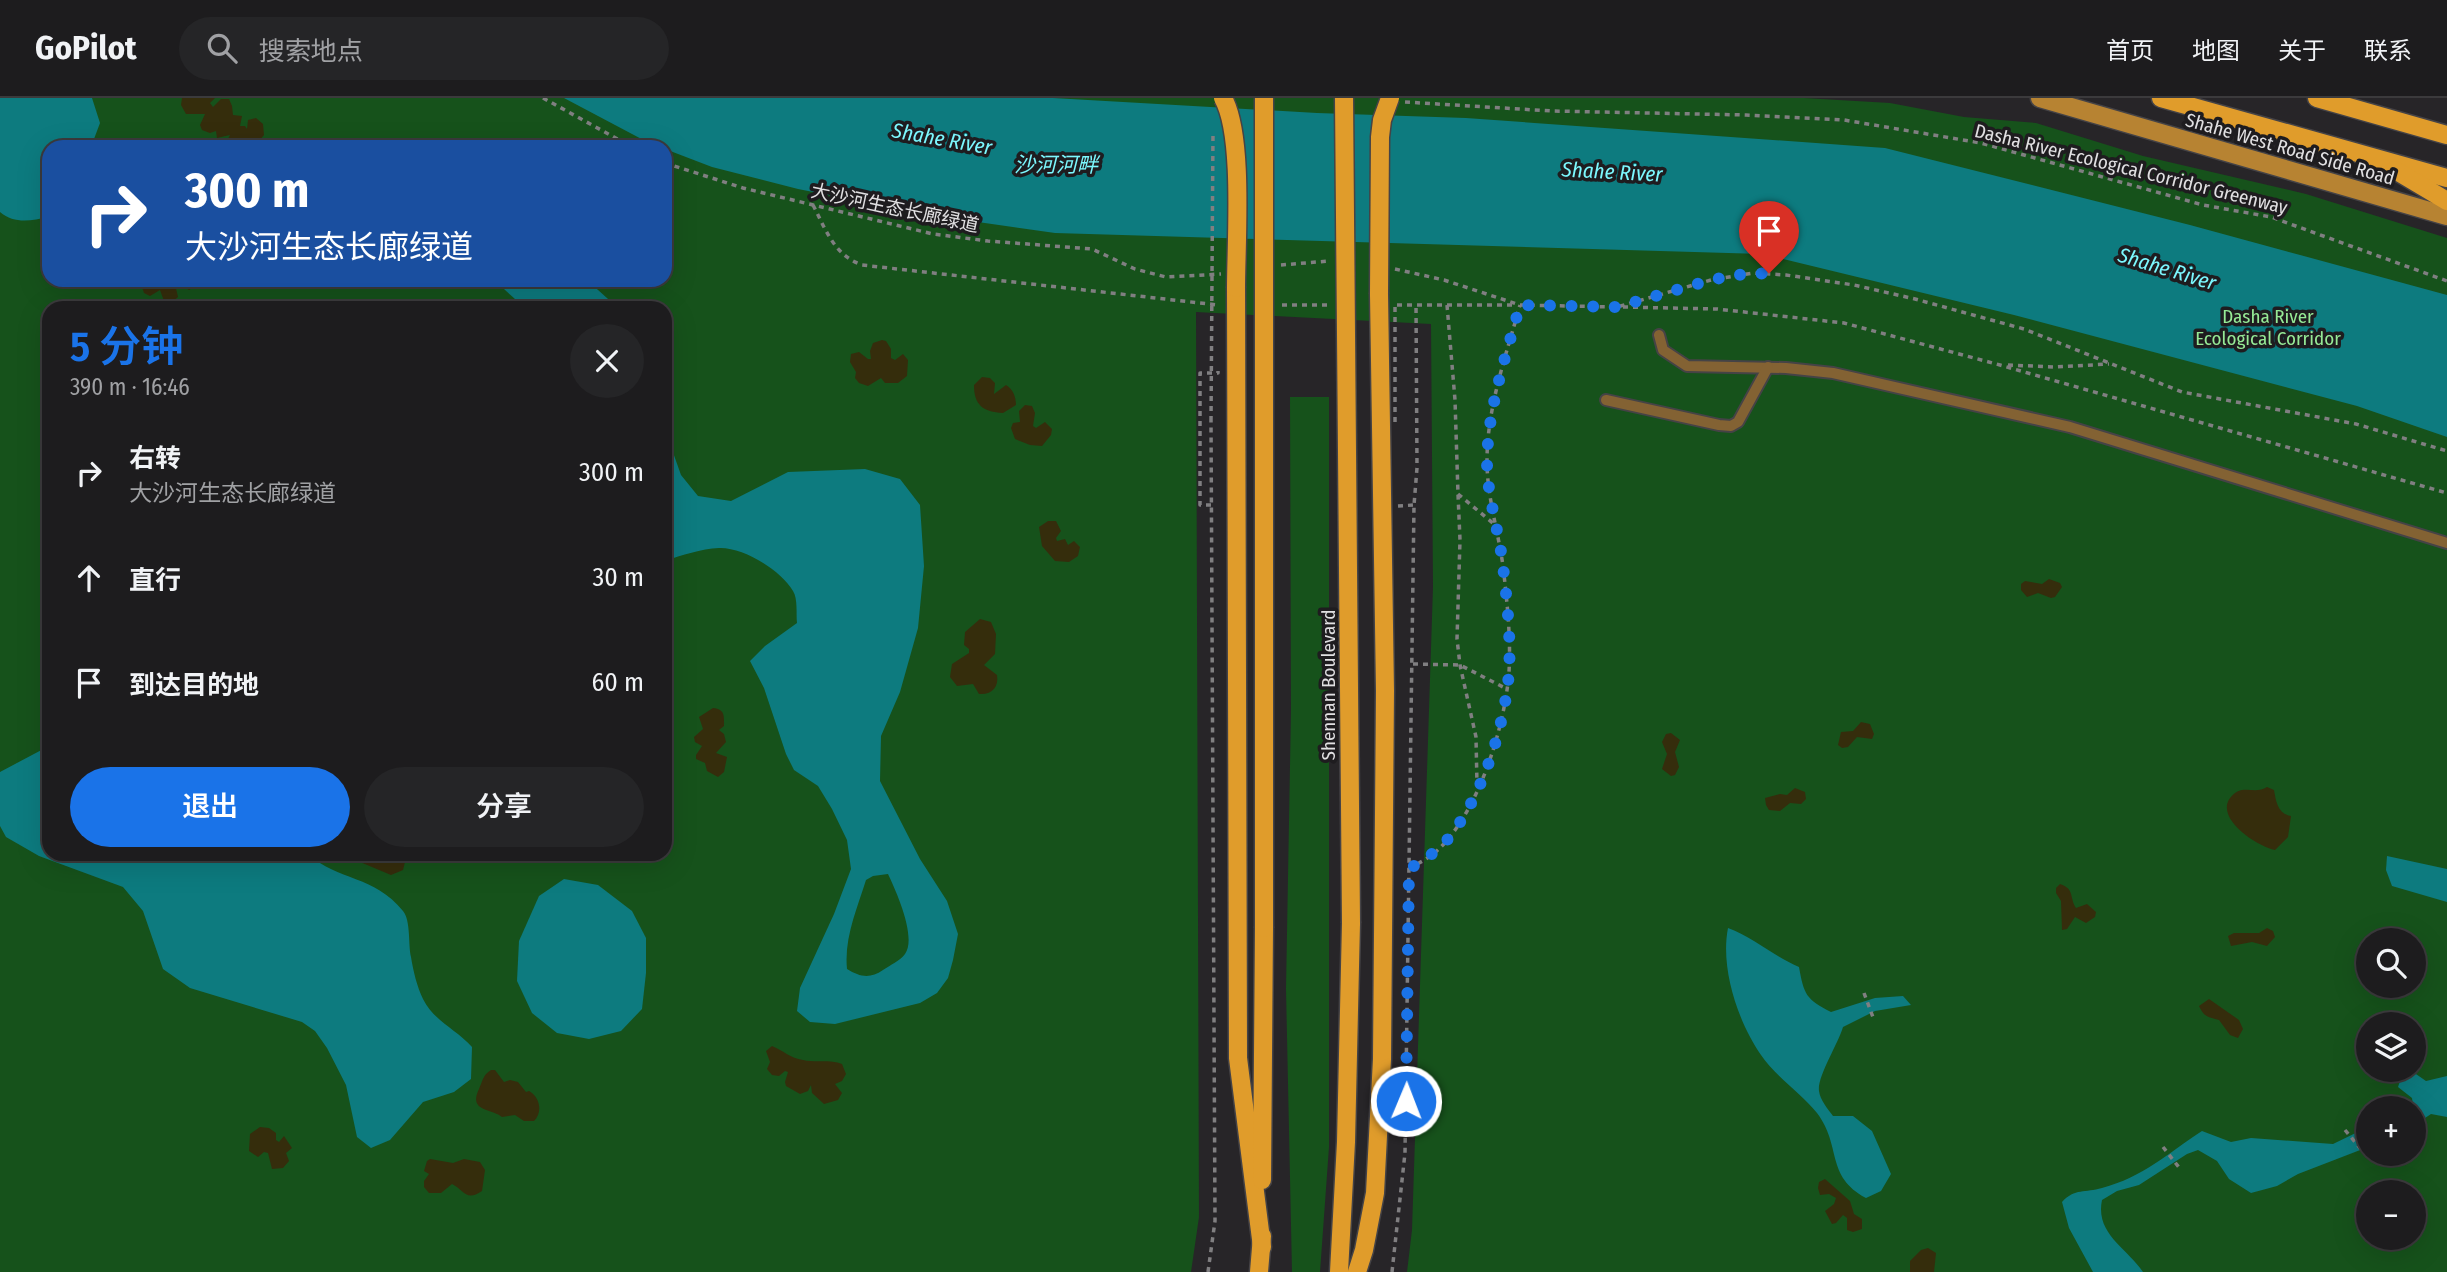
<!DOCTYPE html>
<html lang="zh">
<meta charset="utf-8">
<style>
body{margin:0;font-family:"Fira Sans Condensed","Noto Sans SC",sans-serif;background:#252527;color:#f1f3f6;height:100vh;display:flex;flex-direction:column;font-size:26px;white-space:nowrap}
*{box-sizing:border-box;margin:0}
p{font-size:23px;color:#a0a1a4}
.icon{flex:none;width:38px;height:38px;fill:none;stroke:currentColor;stroke-width:2;stroke-linecap:round;stroke-linejoin:round}
.map{position:relative;flex:1;overflow:hidden}
.sheet{position:absolute;left:42px;top:203px;width:630px;height:560px;display:flex;flex-direction:column;background:#1d1c1e;border-radius:21px;box-shadow:0 7px 28px #0002,0 0 0 2px #3b3a3c}
.sheet>*{flex:none}
.top-card{position:absolute;left:42px;top:42px;width:630px;height:147px;border-radius:21px;box-shadow:0 7px 28px #0002,0 0 0 2px #3b3a3c;background:#1a4fa0;color:#fff;overflow:hidden}
.buttons{position:absolute;left:2356px;top:830px;display:grid;gap:14px}
.buttons a{display:grid;place-items:center;width:70px;height:70px;border-radius:50%;background:#1d1c1e;box-shadow:0 7px 28px #0002,0 0 0 2px #3b3a3c;font-size:35px}
.pin{position:absolute;display:grid;place-items:center;width:60px;height:60px;color:#fff;margin:-72px -30px;border-radius:50% 50% 50% 0;rotate:-45deg;box-shadow:0 0 7px #0007}
.pin .icon{rotate:45deg}
.me{position:absolute;width:77px;margin:-38px;rotate:1deg;stroke-linejoin:round;filter:drop-shadow(0 0 5px #0008)}
.turn{display:flex;align-items:center;gap:24px;height:147px;padding:0 28px;font-size:32px}
.turn .icon{width:91px;height:91px;stroke-width:2.5}
.turn b{display:block;font-size:49px;line-height:60px}
.round{display:grid;place-items:center;flex:none;width:74px;height:74px;border-radius:37px;background:#252527}
.overview{display:flex;align-items:center;justify-content:space-between;height:119px;padding:0 28px}
h1{font-size:42px;font-weight:600;line-height:52px;color:#1a73e8}
.button{display:flex;gap:14px;margin-top:auto;padding:14px 28px}
.button a{flex:1;height:80px;border-radius:42px;background:#1a73e8;color:#fff;font-size:28px;font-weight:600;line-height:80px;text-align:center}
.button a+a{background:#252527;color:#f1f3f6}
ul{padding:0;list-style:none}
li{display:flex;align-items:center;gap:21px;height:105px;padding:0 28px}
li div{flex:1}
li b{display:block;font-size:26px}
li em{font-style:normal}
header{display:flex;align-items:center;gap:42px;box-sizing:border-box;height:98px;padding:0 35px;background:#1d1c1e;border-bottom:2px solid #3b3a3c}
header strong{font-size:33px}
nav{display:flex;gap:38px;margin-inline-start:auto;font-size:24px}
.search{width:490px;height:63px;background:#252527;display:flex;align-items:center;gap:18px;box-sizing:border-box;padding:0 24px;border-radius:38px;color:#a0a1a4;font-size:26px}
.map>svg:first-child{display:block}
.green{fill:#16521b;fill-rule:evenodd}
.sand{fill:#352d0c}
.water{fill:#0d7b7f;fill-rule:evenodd}
.lines{fill:none;stroke-linecap:round;stroke-linejoin:round}
.service-casing{stroke:#454346;stroke-width:14}
.secondary-casing{stroke:#454346;stroke-width:21}
.primary-casing{stroke:#454346;stroke-width:21}
.path{stroke:#807f81;stroke-width:3.5;stroke-dasharray:5 5;stroke-linecap:butt}
.service{stroke:#836233;stroke-width:10}
.secondary{stroke:#b78332;stroke-width:18}
.primary{stroke:#e09c2b;stroke-width:18}
.primary-bridge-casing{stroke:#454346;stroke-width:21;stroke-linecap:butt}
.path-bridge{stroke:#807f81;stroke-width:3.5;stroke-dasharray:5 5;stroke-linecap:butt}
.primary-bridge{stroke:#e09c2b;stroke-width:18}
.route{stroke:#1a73e8;stroke-width:12;stroke-dasharray:0 21.6}
.labels{text-anchor:middle;dominant-baseline:central;stroke-width:7;stroke-linejoin:round;paint-order:stroke}
.street-label{font-size:19px;fill:#e1e0e2;stroke:#1e1c1f}
.park-label{font-size:19px;fill:#96ea96;stroke:#1e1c1f}
.water-label{font-size:21px;font-style:italic;fill:#7cf8fe;stroke:#1e1c1f}
</style>
<header>
<strong>GoPilot</strong>
<div class="search"><svg class="icon" aria-label="search" viewBox="0 0 24 24"><circle cx="10" cy="10" r="6"/><path d="M15 15l6 6"/></svg>搜索地点</div>
<nav><a>首页</a><a>地图</a><a>关于</a><a>联系</a></nav>
</header>
<div class="map">
<svg width="2447" height="1174" viewBox="0 0 2447 1174">
<rect width="100%" height="100%" fill="#272528"/>
<g class="green">
<path d="M0,0h1804l86,5 74,14 72,6 107,33 163,38 141,44v1034h-1040l5,-42 21,-643 -2,-263 -235,-12 3,905 -8,55h-1191zM49,49h616v133h-616zM49,210h616v546h-616zM2368,842h45v45h-45zM2368,926h45v45h-45zM2368,1010h45v45h-45zM2368,1094h45v45h-45z"/>
<path d="M1290,299h39v750l-9,125h-28l-6,-283 5,-279z"/>
</g>
<g class="sand">
<path d="M182,0h33l-5,5 3,4 8,-8h8l3,7 1,9 9,1 -2,10h5l2,3 1,-9 8,-2 7,6 1,11 -6,7 -10,-2 1,7h-25l6,-12 -13,3 -1,-7 -6,2 -8,-3 -2,-5 5,-11h-19l-5,-9z"/>
<path d="M142,182h62l-15,10 -8,-6h-6l3,13 -6,5 -8,-1 -4,-11 -10,6 -6,-3 -3,-9z"/>
<path d="M882,242l4,1 5,8v9l4,2 8,-6 5,6 -1,16 -9,7h-13l-4,-5 -13,8 -9,-3 -4,-5 1,-6 -6,-10 1,-8 8,-2 9,7h3l-1,-8 3,-8z"/>
<path d="M982,279l8,1 5,5 -1,11 12,-9c7,4 10,12 10,20l-13,8c-20,-1 -29,-8 -29,-28z"/>
<path d="M1025,307l7,1 3,7 -2,13 3,2 9,-6 7,7 -1,6 -9,11 -12,-1 -15,-6 -4,-11 2,-5 7,-1 -1,-11z"/>
<path d="M1048,423h8l5,10 -5,7 1,3 8,-2 3,6 6,-4 6,6 -2,9 -9,6 -14,-1 -13,-15 -3,-19z"/>
<path d="M2049,481l11,4 2,4 -7,10 -4,1 -13,-5 -11,4 -6,-7v-6l4,-3 17,3z"/>
<path d="M980,521l11,3 5,12 -1,20 -11,11 13,10c2,12 -5,20 -18,19l-6,-10 -16,2 -7,-9 2,-13 17,-11v-4l-5,-4 1,-13z"/>
<path d="M713,610c12,1 11,8 11,18l-5,4 5,4 2,8 -10,11 11,4 -3,15 -6,5 -11,-6 -2,-8 -9,-4v-4l6,-9 -7,-4 -1,-5 9,-8 -4,-12z"/>
<path d="M1861,624l9,2 4,10 -2,5 -15,-2 -9,10 -6,1 -4,-3 3,-13 12,-1z"/>
<path d="M1671,635l9,7 -5,12 4,15 -4,8 -4,1 -9,-7 5,-15 -5,-12 4,-8z"/>
<path d="M2267,689l7,3c2,12 4,24 17,26l-3,21 -13,13c-20,-4 -67,-36 -40,-57 10,-7 22,1 32,-6z"/>
<path d="M1795,690l10,4 1,7 -5,5 -11,-1 -10,8 -11,-1 -3,-5 -1,-7 15,-4 7,1z"/>
<path d="M341,756h66l-4,16 -12,5z"/>
<path d="M2060,786c15,5 9,13 16,24l11,-4 9,8 -1,5 -9,6 -11,-6 -8,12 -5,1 -1,-29 -5,-8v-5z"/>
<path d="M2267,830l6,3 2,6 -8,9 -15,-4 -21,4 -3,-10 6,-3h25z"/>
<path d="M2209,901l30,21 4,9 -5,9 -8,-3 -11,-15c-11,-3 -15,-3 -20,-14z"/>
<path d="M772,948c12,5 18,12 31,14 13,3 27,-1 39,4l4,10 -4,7 -7,3 7,9 -4,7 -14,4 -12,-11 -1,-8 -3,6 -8,3 -14,-8 -1,-4 3,-10 -3,-1 -6,5 -7,-1 -5,-6 3,-7 -4,-11z"/>
<path d="M491,972h4l9,12 6,-2 8,2 8,10 3,-1c11,6 14,21 5,30h-10l-9,-6 -13,2c-11,-9 -34,-5 -23,-28 4,-9 4,-14 12,-19z"/>
<path d="M260,1029l9,1 7,5v7l3,2 5,-6 8,12 -6,5 3,8 -6,7 -11,1 -4,-16 -4,-1 -6,5 -9,-6 1,-17z"/>
<path d="M430,1061l23,4 11,-4 16,3 5,8 -3,21c-16,11 -18,-1 -30,-7l-11,9h-12l-5,-6v-6l5,-7 -5,-3 3,-10z"/>
<path d="M1825,1081l25,22 4,13 8,5v10l-9,3 -6,-2v-12l-4,-3 -7,8 -4,1 -7,-13 9,-7 2,-6 -7,-4 -9,1 -2,-7 1,-6z"/>
<path d="M1928,1150l8,5 -2,19h-24v-11l11,-11z"/>
</g>
<g class="water">
<path d="M0,0h92l8,25 -9,24h-42l-1,70c-17,4 -34,7 -48,-5z"/>
<path d="M564,0h489l264,15 149,5 419,30 305,77 257,70v142l-90,-31 -343,-91 -252,-61 -707,-21 -126,-18 -131,-26 -86,-22 -47,-18v-2l-16,-4z"/>
<path d="M494,182h93l31,28h-93z"/>
<path d="M672,307l-2,39 11,31 17,21 33,5 57,-29 77,-3 35,10 20,26 4,61 -6,62 -18,64 -19,44 -1,45 40,78 27,42 11,33 -5,26 -5,18 -11,15 -17,10 -85,21 -25,-2 -13,-11 3,-23 34,-74 17,-45 -4,-29 -15,-31 -14,-23 -24,-16 -8,-16 -22,-66 -14,-27 15,-15 32,-23c-1,-9 1,-24 -4,-32 -12,-21 -50,-44 -74,-43 -18,1 -37,7 -54,13v-153zM888,776c8,17 29,63 17,80 -5,7 -15,11 -22,16 -13,9 -23,7 -36,-1 -3,-31 10,-60 19,-89l7,-4z"/>
<path d="M49,648v108h259c30,27 66,21 95,57 8,10 5,33 8,46 2,13 6,30 12,42 11,22 33,30 49,48l-1,32 -17,13 -31,10 -33,38 -19,8 -14,-11 -11,-52 -19,-37 -12,-17 -13,-9 -112,-34 -27,-19 -20,-58 -20,-24 -84,-31 -33,-19 -6,-11v-54z"/>
<path d="M2387,758l60,13v33l-55,-16 -6,-16z"/>
<path d="M564,781l34,6 34,26 14,27v35l-4,36 -21,22 -32,8 -32,-6 -25,-20 -15,-32 2,-40 20,-45z"/>
<path d="M1728,830c25,9 45,28 71,39 5,28 7,32 32,45l44,-14 28,-2 8,9 -36,6 -32,16c-5,17 -26,50 -24,64 1,9 9,18 14,25h20l19,15 19,43 -10,17 -15,7c-41,-22 -24,-52 -49,-85 -15,-19 -41,-36 -56,-58 -23,-33 -41,-87 -33,-127z"/>
<path d="M2404,971h8l1,3 13,9 21,-5v41l-16,-3 -18,12v-18h-2l2,-2 -1,-8 -14,-11z"/>
<path d="M2368,1029v20l-70,27 -21,12 -26,7 -22,-14 -12,-18 -19,-11 -11,4 -48,31 -22,6 -15,9c-7,34 25,48 41,72h-50l-24,-44 -7,-26c13,-14 23,-9 40,-14 41,-11 65,-34 100,-57l29,11 20,-4 82,6z"/>
</g>
<g class="lines">
<defs>
<g id="service">
<path d="M1659,237l4,15 24,16 99,2 47,5 237,54 377,116"/>
<path d="M1606,302l113,25 12,1 7,-4 30,-55"/>
</g>
<path id="secondary" d="M2040,0l407,118"/>
<g id="primary">
<path d="M2161,0l286,80"/>
<path d="M2317,0l130,37"/>
<path d="M2395,72l52,31"/>
<path d="M1236,190l2,770 24,189"/>
<path d="M1262,1082l2,-252"/>
<path d="M1259,1174l3,-36"/>
<path d="M1339,1174l7,-130 5,-219"/>
<path d="M1357,1174l7,-22 11,-57 7,-134 3,-368 -6,-397"/>
</g>
</defs>
<use href="#service" class="service-casing"/>
<use href="#secondary" class="secondary-casing"/>
<use href="#primary" class="primary-casing"/>
<g class="path">
<path d="M543,0l89,49"/>
<path d="M1405,4l147,9 194,4 98,5 137,23 222,62 68,12 176,64"/>
<path d="M665,65l78,25 190,46 55,7 104,8 43,20 31,8 55,-3"/>
<path d="M813,107c13,25 21,50 49,60l356,40"/>
<path d="M1281,167l48,-4"/>
<path d="M1395,171l49,11 76,25 97,2 94,-27 42,-7 33,2 68,10 61,14 109,30 158,63 174,32 91,27"/>
<path d="M1282,207h48"/>
<path d="M1397,207h119"/>
<path d="M1447,207l8,95 3,94 2,46 -3,99 3,26 16,72 1,48"/>
<path d="M1623,209l94,2 127,14 156,42 447,128"/>
<path d="M2008,267l47,2 54,-3"/>
<path d="M1458,396l36,30"/>
<path d="M1211,407h-11v-132h18v-2"/>
<path d="M1398,408l16,-1"/>
<path d="M1413,566l47,1 47,24"/>
<path d="M1409,771c8,-5 16,-9 23,-14 45,-36 73,-128 77,-183 2,-35 -2,-71 -6,-106 -5,-36 -16,-69 -16,-105 0,-54 19,-105 33,-156"/>
<path d="M1864,895l10,27"/>
<path d="M2345,1032l20,24"/>
<path d="M2163,1049l18,23"/>
<path d="M1208,1174l7,-51 -4,-800"/>
<path d="M1392,1174l13,-119 9,-648 3,-37 -1,-163"/>
</g>
<use href="#service" class="service"/>
<use href="#secondary" class="secondary"/>
<use href="#primary" class="primary"/>
<defs>
<g id="primary-bridge">
<path d="M1223,0c21,37 13,144 13,190"/>
<path d="M1264,0v830"/>
<path d="M1344,0l7,825"/>
<path d="M1379,196l1,-157 2,-17 8,-22"/>
</g>
</defs>
<use href="#primary-bridge" class="primary-bridge-casing"/>
<g class="path-bridge">
<path d="M1211,323l2,-289"/>
<path d="M1395,324v-119"/>
</g>
<use href="#primary-bridge" class="primary-bridge"/>
</g>
<g class="lines">
<path class="route" d="M1406,1003l3,-232c14,-9 27,-16 38,-29 35,-42 58,-114 62,-168 2,-35 -2,-71 -6,-106 -4,-36 -16,-69 -16,-105 1,-54 19,-105 33,-156l97,2 94,-27 24,-5 34,-2"/>
</g>
<g class="labels">
<g class="street-label">
<text transform="translate(2290 51) rotate(16)">Shahe West Road Side Road</text>
<text transform="translate(2131 71) rotate(14)">Dasha River Ecological Corridor Greenway</text>
<text transform="translate(895 110) rotate(12)">大沙河生态长廊绿道</text>
<text transform="translate(1328 587) rotate(-90)">Shennan Boulevard</text>
</g>
<g class="park-label">
<text x="2268" y="218">Dasha River<tspan x="2268" dy="22">Ecological Corridor</tspan></text>
</g>
<g class="water-label">
<text transform="translate(942 41) rotate(10)">Shahe River</text>
<text x="1056" y="67">沙河河畔</text>
<text transform="translate(1612 74) rotate(3)">Shahe River</text>
<text transform="translate(2167 171) rotate(17)">Shahe River</text>
</g>
</g>
</svg>
<div class="buttons">
<a><svg class="icon" aria-label="search" viewBox="0 0 24 24"><circle cx="10" cy="10" r="6"/><path d="M15 15l6 6"/></svg></a>
<a><svg class="icon" aria-label="layers" viewBox="0 0 24 24"><path d="M12 4l9 5-9 5-9-5zM3 14l9 5 9-5"/></svg></a>
<a>+</a>
<a>−</a>
</div>
<div class="pin" style="left:1769px;top:175px;background:#d93025"><svg class="icon" aria-label="arrive" viewBox="0 0 24 24"><path d="M6 21V4h12l-3 4 3 4H6"/></svg></div>
<svg class="me" style="left:1406px;top:1003px" viewBox="-20 -20 40 40"><circle r="17" fill="#1a73e8" stroke="#fff" stroke-width="3"/><path d="M0-11L8 9 0 5-8 9z" fill="#fff"/></svg>
<div class="top-card">
<div class="turn"><svg class="icon" aria-label="right" viewBox="0 0 24 24"><path d="M7 20v-9h11M14 6l5 5-5 5"/></svg><div><b>300 m</b>大沙河生态长廊绿道</div></div>
</div>
<section class="sheet">
<div class="overview"><div><h1>5 分钟</h1><p>390 m · 16:46</p></div><a class="round"><svg class="icon" aria-label="close" viewBox="0 0 24 24"><path d="M6 6l12 12M18 6L6 18"/></svg></a></div>
<ul>
<li><svg class="icon" aria-label="right" viewBox="0 0 24 24"><path d="M7 20v-9h11M14 6l5 5-5 5"/></svg><div><b>右转</b><p>大沙河生态长廊绿道</p></div><em>300 m</em></li>
<li><svg class="icon" aria-label="ahead" viewBox="0 0 24 24"><path d="M12 20V5M6 11l6-6 6 6"/></svg><div><b>直行</b></div><em>30 m</em></li>
<li><svg class="icon" aria-label="arrive" viewBox="0 0 24 24"><path d="M6 21V4h12l-3 4 3 4H6"/></svg><div><b>到达目的地</b></div><em>60 m</em></li>
</ul>
<div class="button"><a>退出</a><a>分享</a></div>
</section>
</div>
